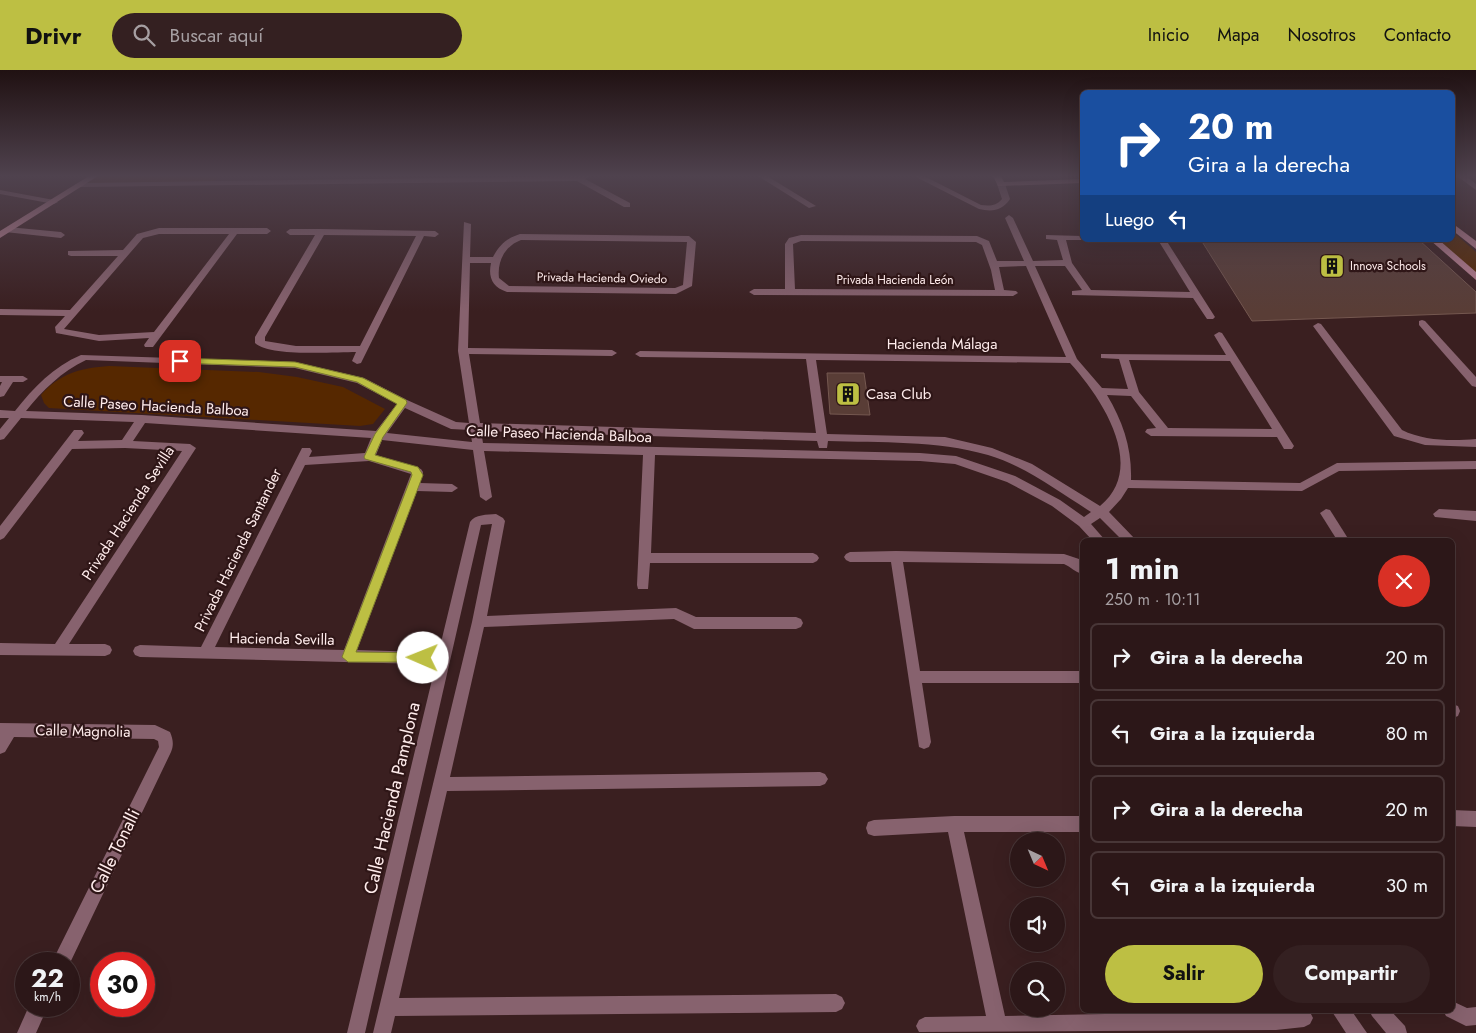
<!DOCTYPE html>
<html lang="es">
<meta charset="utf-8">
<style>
body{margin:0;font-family:Jost,sans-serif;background:#342021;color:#f1f3f6;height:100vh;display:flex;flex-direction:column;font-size:19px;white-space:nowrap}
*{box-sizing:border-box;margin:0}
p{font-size:16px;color:#a69fa2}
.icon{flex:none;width:28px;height:28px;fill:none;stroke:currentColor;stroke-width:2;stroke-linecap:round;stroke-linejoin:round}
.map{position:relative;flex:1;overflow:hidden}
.panel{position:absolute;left:1080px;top:468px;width:375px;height:475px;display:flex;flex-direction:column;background:#2c1718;border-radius:8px;box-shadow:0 5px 20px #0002,0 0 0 1px #483637}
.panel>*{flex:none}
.banner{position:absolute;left:1080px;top:20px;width:375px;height:152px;border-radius:8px;box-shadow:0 5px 20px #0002,0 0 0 1px #483637;background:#1a4fa0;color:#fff;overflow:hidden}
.needle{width:32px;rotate:136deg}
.controls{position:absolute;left:1010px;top:762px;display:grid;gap:10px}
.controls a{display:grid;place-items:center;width:55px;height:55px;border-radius:50%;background:#2c1718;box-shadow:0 5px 20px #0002,0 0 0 1px #483637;font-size:25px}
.speed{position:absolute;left:15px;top:882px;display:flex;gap:10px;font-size:25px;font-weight:700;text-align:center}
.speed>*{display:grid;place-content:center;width:65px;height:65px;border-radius:50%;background:#2c1718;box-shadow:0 5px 20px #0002,0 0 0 1px #483637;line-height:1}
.speed small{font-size:12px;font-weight:400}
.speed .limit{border:8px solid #d22;background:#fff;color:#111}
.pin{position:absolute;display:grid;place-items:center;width:42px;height:42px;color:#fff;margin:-21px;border-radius:10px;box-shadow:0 2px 8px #0006}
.me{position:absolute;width:55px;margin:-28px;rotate:271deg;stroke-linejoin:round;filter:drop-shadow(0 0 4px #0008)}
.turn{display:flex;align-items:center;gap:18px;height:105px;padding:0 25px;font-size:22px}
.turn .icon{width:65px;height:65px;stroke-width:2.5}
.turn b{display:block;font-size:35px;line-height:42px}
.then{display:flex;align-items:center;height:48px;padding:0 25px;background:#0003;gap:10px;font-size:19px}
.round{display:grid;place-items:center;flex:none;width:52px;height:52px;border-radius:26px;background:#342021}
.summary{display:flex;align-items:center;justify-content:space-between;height:85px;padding:0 25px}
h1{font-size:30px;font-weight:700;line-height:38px}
.button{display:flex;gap:10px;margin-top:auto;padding:10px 25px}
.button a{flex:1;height:58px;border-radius:30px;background:#bdbf43;color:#111;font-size:20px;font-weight:700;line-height:58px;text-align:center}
.button a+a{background:#342021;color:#f1f3f6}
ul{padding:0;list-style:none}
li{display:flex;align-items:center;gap:15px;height:68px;margin:0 10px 8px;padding:0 15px;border:2px solid #483637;border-radius:8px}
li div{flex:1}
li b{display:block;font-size:19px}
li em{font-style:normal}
header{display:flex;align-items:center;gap:30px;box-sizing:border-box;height:70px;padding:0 25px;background:#bdbf43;color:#111}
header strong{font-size:24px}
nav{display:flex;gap:28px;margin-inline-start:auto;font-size:18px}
.search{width:350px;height:45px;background:#342021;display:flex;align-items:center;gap:12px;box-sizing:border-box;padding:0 18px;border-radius:28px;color:#a69fa2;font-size:19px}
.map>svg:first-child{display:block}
.green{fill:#562800}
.building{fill:#593d36;stroke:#755850}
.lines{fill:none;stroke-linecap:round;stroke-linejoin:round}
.street{fill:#87626e;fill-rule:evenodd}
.secondary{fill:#bd8395;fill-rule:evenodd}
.route{fill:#bdbf43;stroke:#7b7c2c}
.labels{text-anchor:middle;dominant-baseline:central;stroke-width:4.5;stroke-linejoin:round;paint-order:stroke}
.far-poi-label{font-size:12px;fill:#ffecec;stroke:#2f1617;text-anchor:start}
.far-street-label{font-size:12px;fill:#ffecec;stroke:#2f1617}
.street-label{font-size:15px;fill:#ffecec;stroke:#2f1617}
.poi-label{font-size:15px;fill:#ffecec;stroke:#2f1617;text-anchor:start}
.near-street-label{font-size:18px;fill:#ffecec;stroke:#2f1617}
</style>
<header>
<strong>Drivr</strong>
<div class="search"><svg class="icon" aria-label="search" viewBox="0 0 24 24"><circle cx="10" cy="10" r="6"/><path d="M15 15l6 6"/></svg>Buscar aquí</div>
<nav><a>Inicio</a><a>Mapa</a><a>Nosotros</a><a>Contacto</a></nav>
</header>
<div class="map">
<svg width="1476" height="963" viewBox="0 0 1476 963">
<rect width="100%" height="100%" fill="#3a1f20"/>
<g class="green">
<path d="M98,106h121l-6,7 -127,1z"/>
<path d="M1453,162l23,20v22l-38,-34h14z"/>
<path d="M109,296l150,6 38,5 46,10 42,22 -12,15 -13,2 -311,-18 -5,-5 -3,-8c19,-22 40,-27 68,-29z"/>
</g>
<g class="building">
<path d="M1201,170h218l57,52v21l-224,8z"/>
<path d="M827,303h37l6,42 -40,-1z"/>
</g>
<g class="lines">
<g class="street">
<path d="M590,106l-5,3 45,24v4h-6l-47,-26 -498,6 -4,-2 4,-2z"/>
<path d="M758,106h9l49,30 -7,2z"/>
<path d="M914,106h10l57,29c9,1 15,1 21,-6l-5,-15 4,-2 4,2 5,15c-8,12 -18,13 -31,10z"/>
<path d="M1457,106h9l10,8v6z"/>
<path d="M0,120l54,10 4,2 -4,2 -54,-10z"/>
<path d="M1009,145l4,3 20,43 30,-1 -6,-20 -11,-1v-4l36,1v4h2h-18l6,23 19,27 99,2 -32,-52h8l49,77 -2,2h-6l-14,-21 -121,-3v-4l10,-1 -17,-24h-30l42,93 25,29 26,1 -9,-30 -18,-1v-4l125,1 -12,-20 5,-3 3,1 72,113 -2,3h-8l-7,-12 -126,-1 -6,-4 2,-3 9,-1 -25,-32 -24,-1c16,27 25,53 24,85l169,3 37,-20 139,-2v8l-137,2 -37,20 -174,-3 -7,11 -12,13 27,28h-14l-22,-22 -9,6 14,16h-13l-13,-14 -27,-20 -45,-24 -52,-18 -35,-3 -265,-6 -4,98h162l4,2 2,3 -2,3 -4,2h-163l-2,26h-10l-1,-4 6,-130 -159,-4 8,46 -6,4 -6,-4 -7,-47 -91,-10 -6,15 45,14 2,3 -3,11 32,1 6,4 -6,4 -35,-1 -60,159 66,2 5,2 2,4 -2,4 -5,2 -283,-7 -5,-2 -2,-4 2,-4 5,-2 61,2 101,-199h8l2,3 -3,6 56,-4 6,-15 -226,-15 -12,18 57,3 6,4 -127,196h36l5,2 2,4 -2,4 -5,2 -105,-1v-12l55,1 127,-193 -57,-3 -53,1 -68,89 -4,2v-14l74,-96h8l2,3 -6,8 44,-1 12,-18 -113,-4 -17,21 -4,1v-11l9,-11h-9v-8l15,1c19,-24 38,-44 66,-56l214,7 69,16 43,22 49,22 13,1 -11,-72 6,-129 7,2 -1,33h23c6,-12 14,-19 27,-23l169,2 7,6 -4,44 -16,8 -169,-2c-15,-5 -19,-15 -16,-29h-21l-2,85 144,2 5,3 -5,3 -143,-2 11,69 336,10 -10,-74 -166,-2 -5,-3 5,-3 426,6 -40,-91 -27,1 5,23 12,1 2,2 -5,3 -259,-1 -5,-3 5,-3h31v-45l4,-6 12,-3 176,1 12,5 8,20h27l-19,-43zM521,170l166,2 -4,43 -8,3 -166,-2 -10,-8c-2,-17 6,-32 22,-38zM801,171l175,1 6,3 9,25 4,20 -200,-1 -2,-45zM86,290l209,8 62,15 40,21 -21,27 -234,-16 -116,-4c17,-21 35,-39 60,-51zM816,290l254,3c31,34 78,104 30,143l-68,-42 -40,-16 -47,-11 -118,-3zM1129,290l101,1 42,68 -104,-1 -29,-36zM405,338l46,21 19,1 2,12 -85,-9zM481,361l336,10 2,7h8l1,-7c53,2 108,-1 160,14 37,11 71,37 103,57l-7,5 -24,-17 -45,-24 -59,-20 -36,-3 -437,-10zM369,391l42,13 -67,176 -129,-3 90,-182z"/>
<path d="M8,157l53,5 4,3 -4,3 -56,-6 -1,-2z"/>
<path d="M159,158h108l4,3 -4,3h-30l-84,113h-8l-1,-2 5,-7 -50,3 -43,-8 -1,-6 10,-11 -65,-1v-6l70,1 48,-54h-47l-3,-1v-4l55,-1 14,-16zM159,164h70l-75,98 -55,3 -35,-6 79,-91z"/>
<path d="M321,159l114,2 4,3 -4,3 -11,-1 -63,127 -4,1 -5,-3 4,-9c-21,0 -86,5 -101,-9v-6l60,-102h-25l-4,-3 4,-3zM324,165l92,1 -56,110h-64l-31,-5v-4z"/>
<path d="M1422,250l3,1 51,56v10l-4,-1 -53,-61v-4z"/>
<path d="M1318,253l3,1 81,106c22,11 50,11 74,9v8l-51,-2 -31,-9 -81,-110z"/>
<path d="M0,306h23l5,3 -5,3h-10l-9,14 -4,1v-11l2,-4h-2z"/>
<path d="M1326,439l4,1 19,30h-12l-17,-27z"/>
<path d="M1439,439l37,2v10l-41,-4 -2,-3z"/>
<path d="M496,444l7,4 2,3 -18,95 189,-8 20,9h100l5,2 2,4 -2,4 -5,2h-102l-20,-10 -190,8 -34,150 370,-5 5,2 3,5 -3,5 -5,2 -373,5 -48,207 437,-4 6,3 3,6 -3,6 -6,3 -441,4 -4,17h-18l99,-411 20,-98 -11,1 -116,508h-18l123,-511c5,-8 17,-7 26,-8z"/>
<path d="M896,481l168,3 18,6v14c-7,-2 -11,-7 -18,-10l-161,-2 17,109h162v12h-160l9,59 -2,5 -5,2 -5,-2 -28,-185h-41l-4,-2 -2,-3 2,-3 4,-2z"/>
<path d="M1452,634l6,2 2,5 -2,5 -5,2z"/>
<path d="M0,653l155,2 15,7c3,7 4,13 1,20l-102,213 -18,-1 108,-217 -1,-6 -4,-2 -140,-2 -9,15 -5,2z"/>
<path d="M1452,740l24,1v16l-24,-1z"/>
<path d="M954,746h128v16h-118l41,184 302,-6 3,2 3,6 -3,6 -6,3 -28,3 -357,2 -3,-6 3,-6 6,-3 61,-1 -38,-184 -74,4 -6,-2 -2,-6 2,-6 6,-2z"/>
<path d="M1452,931l15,7 9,-1v18l-10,1 -20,-10 -3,-6h9z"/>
<path d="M29,936h19l-12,27h-19z"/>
<path d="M1331,940h20l16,23h-21z"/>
<path d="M1369,940h21l15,16 2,7h-21l-14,-17z"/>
</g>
<g class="secondary">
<path d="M89,106h9l-98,62v-7z"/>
<path d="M993,106h8l3,6 78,-3v4l-81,3h-3z"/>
<path d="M1452,153l24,18v8l-24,-19z"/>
<path d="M1430,170h9l37,32v8z"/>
</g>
</g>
<linearGradient id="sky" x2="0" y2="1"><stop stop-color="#201112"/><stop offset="0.44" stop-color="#4f424e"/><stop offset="1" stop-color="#4f424e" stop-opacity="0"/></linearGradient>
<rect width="1476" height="241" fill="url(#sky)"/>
<path class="route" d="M180,288l115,4 68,16 43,22 1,3 -24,34 -8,18 43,12 5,8 -67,177 67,1 6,5 -2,4h-79l-6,-5 70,-182 -1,-3 -46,-13 -1,-2 11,-23 22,-30 -40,-22 -62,-15 -118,-4 -1,-2z"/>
<defs>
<symbol id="building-square" viewBox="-11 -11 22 22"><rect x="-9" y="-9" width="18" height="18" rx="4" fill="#bdbf43" stroke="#2f1617"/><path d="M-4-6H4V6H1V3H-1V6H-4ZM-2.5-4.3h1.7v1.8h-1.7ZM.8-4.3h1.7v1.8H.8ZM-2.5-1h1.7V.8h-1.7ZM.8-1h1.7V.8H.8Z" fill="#111"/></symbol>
</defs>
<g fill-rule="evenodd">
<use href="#building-square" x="1318" y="182" width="28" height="28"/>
<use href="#building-square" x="834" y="310" width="28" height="28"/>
</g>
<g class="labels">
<g class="far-poi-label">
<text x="1350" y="196">Innova Schools</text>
</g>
<g class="far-street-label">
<text transform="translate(602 208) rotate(1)">Privada Hacienda Oviedo</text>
<text x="895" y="210">Privada Hacienda León</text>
</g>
<g class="street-label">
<text x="942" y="274">Hacienda Málaga</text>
<text transform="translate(156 336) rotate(3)">Calle Paseo Hacienda Balboa</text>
<text transform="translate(559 364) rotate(2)">Calle Paseo Hacienda Balboa</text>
<text transform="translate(128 443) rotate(-57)">Privada Hacienda Sevilla</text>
<text transform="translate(238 480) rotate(-64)">Privada Hacienda Santander</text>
<text transform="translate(282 569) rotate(1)">Hacienda Sevilla</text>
<text transform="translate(83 661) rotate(1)">Calle Magnolia</text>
</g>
<g class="poi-label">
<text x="866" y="324">Casa Club</text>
</g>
<g class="near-street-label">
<text transform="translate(392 728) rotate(-77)">Calle Hacienda Pamplona</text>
<text transform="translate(115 781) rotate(-64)">Calle Tonalli</text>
</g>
</g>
</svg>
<div class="controls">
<a><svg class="needle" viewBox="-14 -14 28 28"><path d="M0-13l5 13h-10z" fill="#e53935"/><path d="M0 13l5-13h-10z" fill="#a69fa2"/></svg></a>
<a><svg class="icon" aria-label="sound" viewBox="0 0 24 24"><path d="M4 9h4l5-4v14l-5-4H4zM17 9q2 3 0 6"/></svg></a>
<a><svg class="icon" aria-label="search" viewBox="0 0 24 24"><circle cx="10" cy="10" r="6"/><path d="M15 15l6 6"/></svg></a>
</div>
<div class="speed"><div>22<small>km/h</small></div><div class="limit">30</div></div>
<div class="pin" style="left:180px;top:291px;background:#d93025"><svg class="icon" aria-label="arrive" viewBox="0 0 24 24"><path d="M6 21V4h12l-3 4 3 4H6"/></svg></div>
<svg class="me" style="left:423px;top:588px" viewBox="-20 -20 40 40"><circle r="19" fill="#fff"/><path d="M0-13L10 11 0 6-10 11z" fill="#bdbf43"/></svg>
<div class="banner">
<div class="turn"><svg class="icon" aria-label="right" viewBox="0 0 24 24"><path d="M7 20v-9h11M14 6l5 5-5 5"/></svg><div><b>20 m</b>Gira a la derecha</div></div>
<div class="then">Luego<svg class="icon" aria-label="left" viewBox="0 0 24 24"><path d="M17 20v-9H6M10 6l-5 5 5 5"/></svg></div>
</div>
<section class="panel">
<div class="summary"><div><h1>1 min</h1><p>250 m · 10:11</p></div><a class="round" style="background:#d93025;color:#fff"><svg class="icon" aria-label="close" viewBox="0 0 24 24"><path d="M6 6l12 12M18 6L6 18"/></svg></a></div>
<ul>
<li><svg class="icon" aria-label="right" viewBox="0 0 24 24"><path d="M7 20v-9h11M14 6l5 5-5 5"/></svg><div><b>Gira a la derecha</b></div><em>20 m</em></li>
<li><svg class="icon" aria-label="left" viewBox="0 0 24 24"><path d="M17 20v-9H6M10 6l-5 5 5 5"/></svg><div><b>Gira a la izquierda</b></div><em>80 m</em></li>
<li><svg class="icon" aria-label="right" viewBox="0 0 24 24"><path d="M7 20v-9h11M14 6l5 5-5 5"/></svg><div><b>Gira a la derecha</b></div><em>20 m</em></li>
<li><svg class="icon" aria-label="left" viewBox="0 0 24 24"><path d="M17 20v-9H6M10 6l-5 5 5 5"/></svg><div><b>Gira a la izquierda</b></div><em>30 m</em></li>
</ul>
<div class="button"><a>Salir</a><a>Compartir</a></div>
</section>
</div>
